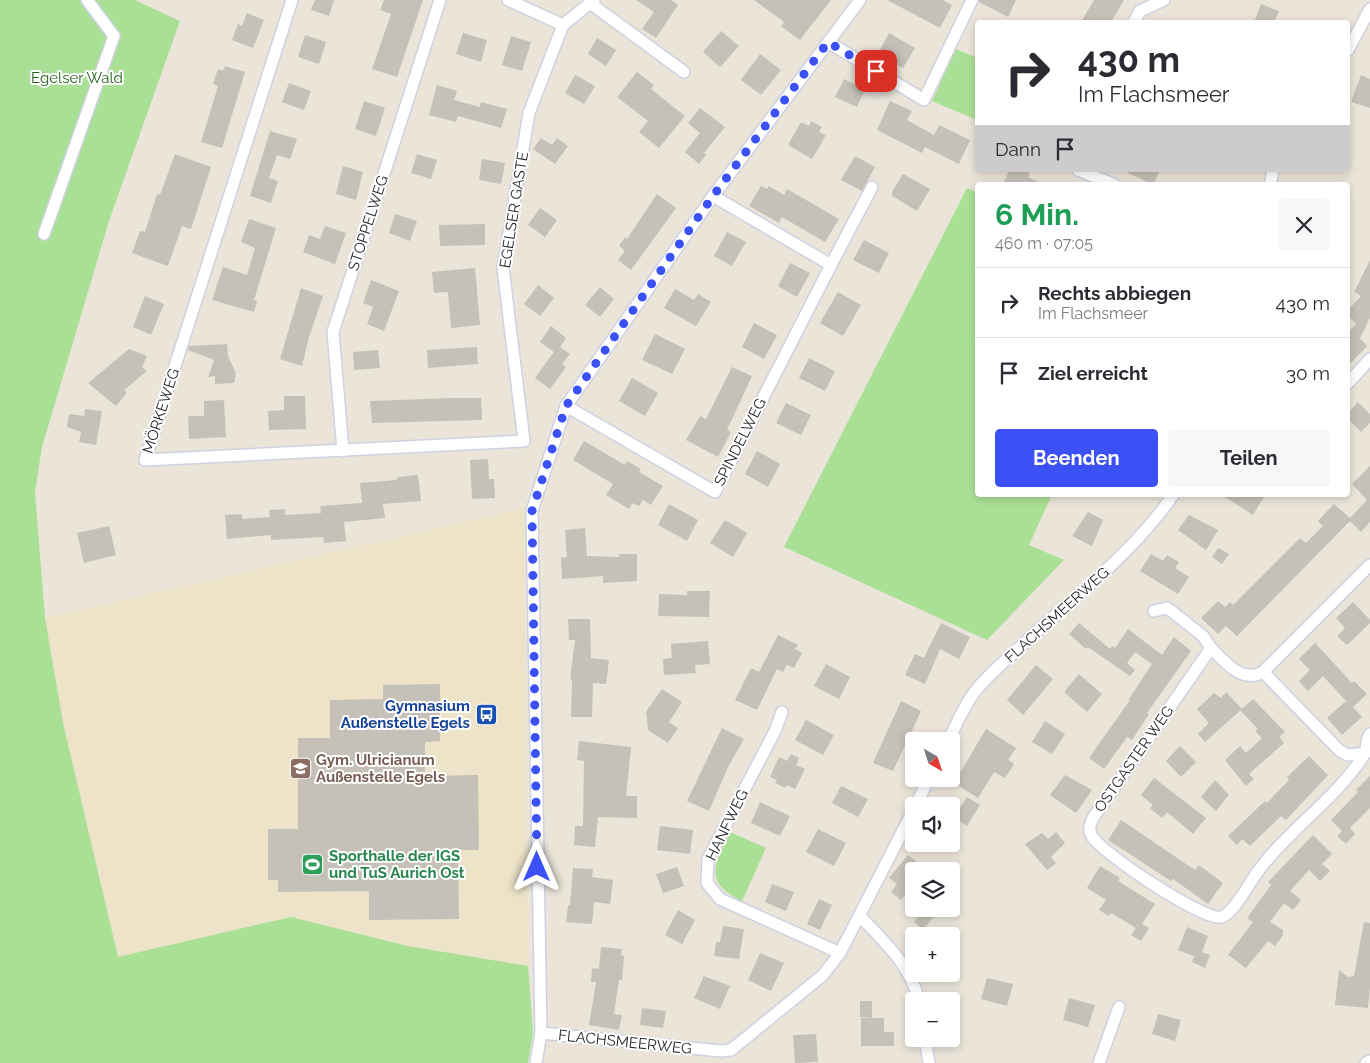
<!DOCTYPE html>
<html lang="de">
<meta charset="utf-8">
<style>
body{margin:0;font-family:Raleway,sans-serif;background:#f7f7f7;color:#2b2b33;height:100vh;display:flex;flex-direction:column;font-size:19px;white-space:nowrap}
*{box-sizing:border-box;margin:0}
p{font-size:16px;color:#7c7c81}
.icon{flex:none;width:28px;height:28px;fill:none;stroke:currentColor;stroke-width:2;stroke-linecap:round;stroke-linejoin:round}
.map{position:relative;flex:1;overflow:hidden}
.details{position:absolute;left:975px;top:182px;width:375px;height:315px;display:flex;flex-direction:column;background:#fff;border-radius:5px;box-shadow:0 2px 8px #0003}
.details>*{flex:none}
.top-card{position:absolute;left:975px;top:20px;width:375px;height:152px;border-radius:5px;box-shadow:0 2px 8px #0003;background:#fff;color:#2b2b33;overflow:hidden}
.needle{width:32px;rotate:141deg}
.controls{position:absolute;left:905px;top:732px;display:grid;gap:10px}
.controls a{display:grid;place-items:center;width:55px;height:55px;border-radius:5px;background:#fff;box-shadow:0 2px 8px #0003;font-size:25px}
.pin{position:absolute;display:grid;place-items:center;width:42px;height:42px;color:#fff;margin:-21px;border-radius:10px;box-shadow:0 2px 8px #0006}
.me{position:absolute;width:55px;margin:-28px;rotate:0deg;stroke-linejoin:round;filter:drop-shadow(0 0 4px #0008)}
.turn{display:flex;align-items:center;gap:18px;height:105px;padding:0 20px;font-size:22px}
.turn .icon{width:65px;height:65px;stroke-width:2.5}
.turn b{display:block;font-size:35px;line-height:42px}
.then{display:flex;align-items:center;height:48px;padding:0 20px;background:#0003;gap:10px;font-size:19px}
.round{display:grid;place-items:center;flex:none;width:52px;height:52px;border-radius:5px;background:#f7f7f7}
.headline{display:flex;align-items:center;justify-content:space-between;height:85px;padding:0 20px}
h1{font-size:30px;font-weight:700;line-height:38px;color:#1e9e55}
.action{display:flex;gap:10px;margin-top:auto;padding:10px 20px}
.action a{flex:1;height:58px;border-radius:5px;background:#3b51f5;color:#fff;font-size:20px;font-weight:700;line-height:58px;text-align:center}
.action a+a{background:#f7f7f7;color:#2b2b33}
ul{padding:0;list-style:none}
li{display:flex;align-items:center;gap:15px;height:70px;padding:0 20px;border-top:1px solid #e1e1e2}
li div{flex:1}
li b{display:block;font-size:19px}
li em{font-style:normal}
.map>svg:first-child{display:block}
.education{fill:#ece3c8}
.green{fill:#aae096}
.building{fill:#c5c1b9}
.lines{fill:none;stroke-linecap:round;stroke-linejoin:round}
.minor-casing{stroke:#ced1e1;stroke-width:14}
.minor{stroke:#fff;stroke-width:11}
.route{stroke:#3b51f5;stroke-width:9;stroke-dasharray:0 16.2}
.labels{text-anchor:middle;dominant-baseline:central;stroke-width:4;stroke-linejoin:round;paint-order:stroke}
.park-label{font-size:15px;fill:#24611b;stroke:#fff}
.street-label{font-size:15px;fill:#272727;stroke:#fff}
.transit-label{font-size:15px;font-weight:bold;fill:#164399;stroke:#fff;text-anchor:end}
.education-label{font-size:15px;font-weight:bold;fill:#785e54;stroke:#fff;text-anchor:start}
.leisure-label{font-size:15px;font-weight:bold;fill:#27864d;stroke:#fff;text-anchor:start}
</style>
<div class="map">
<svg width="1370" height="1063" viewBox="0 0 1370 1063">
<rect width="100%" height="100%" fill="#eae4d9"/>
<path class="education" d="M524,508l4,458 -120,-20 -117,-29 -173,40 -55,-234 -18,-105z"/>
<g class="green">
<path d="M0,0h135l45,21 -71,200 -67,226 -7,45 10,126 18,105 55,234 173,-40 117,29 120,20 5,67 -5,30h-528z"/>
<path d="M956,49l21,9v62l-45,-19z"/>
<path d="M967,188l11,5v302h94l-1,2h-20l-22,48 35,15 -77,80 -203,-93z"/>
<path d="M730,832l36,16 -24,53c-40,-20 -27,-36 -12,-69z"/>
</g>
<g class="building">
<path d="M315,0h19l-5,16 -18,-6z"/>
<path d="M384,0h39l-26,77 -25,-8 19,-55 -11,-4z"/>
<path d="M636,0h35l7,5 -22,33 -14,-9 12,-17z"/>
<path d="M754,0h77l-31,40 -19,-14 3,-4z"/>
<path d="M887,0h56l9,5 -12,23z"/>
<path d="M979,0h37l-8,17 -29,-15z"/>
<path d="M1094,0h30l-13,22h-30z"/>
<path d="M1261,4l18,7 -5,11h-20z"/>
<path d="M247,13l17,7 -11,28 -21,-8 6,-16 4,2z"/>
<path d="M721,31l18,15 -19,21 -17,-15z"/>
<path d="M463,33l24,7 -6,22 -25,-8z"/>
<path d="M889,33l26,15 -12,20 -25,-14z"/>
<path d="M305,35l21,7 -7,22 -21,-7z"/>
<path d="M511,36l20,6 -9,29 -20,-6z"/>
<path d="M597,38l19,12 -10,16 -18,-12z"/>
<path d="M760,54l21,16 -20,25 -20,-15z"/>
<path d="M225,66l20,6 -23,76 -21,-6 17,-56 -5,-2 5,-15 5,2z"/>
<path d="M637,72l17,13 -3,4 34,27 -26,32 -20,-16 9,-11 -31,-24z"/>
<path d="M575,75l20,11 -11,18 -19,-11z"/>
<path d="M1361,75l9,4v29l-19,-6z"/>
<path d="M844,79l21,10 -8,18 -22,-10z"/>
<path d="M289,83l22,8 -7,19 -22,-8z"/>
<path d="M437,85l20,6 -3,9 26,7 1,-5 26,7 -6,19 -43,-12 -2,6 -27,-7z"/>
<path d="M364,101l21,7 -9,28 -21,-7z"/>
<path d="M890,101l22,10 -5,9 27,15 5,-10 31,15 -11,24 -34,-17 -3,6 -45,-23z"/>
<path d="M700,108l25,19 -21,26 2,2 -7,9 -14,-12 15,-19 -12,-10z"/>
<path d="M811,121l11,6 -3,5 7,3 -14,24 -24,-14 13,-23 8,4z"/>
<path d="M270,131l27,8 -7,20 -13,-4 -8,23 9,3 -7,22 -21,-7z"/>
<path d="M541,138l11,7 5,-7 11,8 -13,18 -22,-15z"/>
<path d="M175,154l36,13 -20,62 -9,-3 -14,40 -36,-13 8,-22 5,1 12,-38 3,1z"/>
<path d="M417,154l20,6 -6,19 -20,-6z"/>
<path d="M855,156l20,11 -13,24 -21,-11z"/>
<path d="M482,159l23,4 -4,21 -22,-4z"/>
<path d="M343,166l20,6 -7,28 -20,-6z"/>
<path d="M1010,170h21l-3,7 17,8h-43z"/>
<path d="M1122,170h38l-7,15z"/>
<path d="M903,174l27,15 -13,22 -25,-15v-4z"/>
<path d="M761,186l6,3 2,-3 15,9 3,-6 52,30 -14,23 -43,-25 -3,6 -30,-17z"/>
<path d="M657,194l19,14 -45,62 -13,-10 7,-9 -6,-5 6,-9 2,2z"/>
<path d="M540,208l17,12 -12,17 -17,-12z"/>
<path d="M395,214l22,7 -7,20 -21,-8z"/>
<path d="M249,219l27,9 -22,72 3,1 -3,11 -42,-12 11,-33 24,8 8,-27 -14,-6z"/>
<path d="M485,224v21l-45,1 -1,-21z"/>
<path d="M325,226l21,7 -11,31 -32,-12 6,-17 11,4z"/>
<path d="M727,232l19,10 -14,24 -18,-10z"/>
<path d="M864,240l25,13 -10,20 -26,-13z"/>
<path d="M1370,260v58l-10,20 7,8 -19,20v-34l8,-8 -8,-8v-6l13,-14 -7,-4z"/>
<path d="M790,263l20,10 -13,24 -19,-11z"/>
<path d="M475,268l5,57 -29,3 -3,-36 -14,1 -2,-21z"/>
<path d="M371,280l28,11 -15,40 -17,-7 6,-17 -10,-4z"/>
<path d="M538,285l16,13 -14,18 -16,-12z"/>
<path d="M600,287l14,12 -14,18 -15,-12z"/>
<path d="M301,288l22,8 -14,41 -7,29 -22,-7z"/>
<path d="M675,289l19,11 4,-6 13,8 -15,24 -32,-18z"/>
<path d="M838,292l23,13 -18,31 -23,-13z"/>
<path d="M145,296l19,8 -13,31 -18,-8z"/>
<path d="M754,323l23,12 -13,24 -22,-12z"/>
<path d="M551,326l15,12 -6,9 10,7 -8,10 4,3 -16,22 -15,-11 19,-26 -14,-10z"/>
<path d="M655,334l30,15 -13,25 -30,-14z"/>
<path d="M227,344l1,12 8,17 -2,10 -19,1v-8l-7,1 6,-17 -26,-10 1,-4z"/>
<path d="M477,347l1,17 -50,4 -1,-18z"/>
<path d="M129,349l18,7 -5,11 5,4 -23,19 3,3 -11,13 -28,-23z"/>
<path d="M378,350l2,18 -26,2 -1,-18z"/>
<path d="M809,358l26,13 -10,20 -26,-13z"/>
<path d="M732,367l20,9 -25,54 4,2 -13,25 -32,-17 14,-24 6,3z"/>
<path d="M632,378l26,15 -13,23 -26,-15z"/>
<path d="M284,396h21l1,33 -37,1 -1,-19 16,-1z"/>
<path d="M453,398h28l1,22 -110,3 -2,-22z"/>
<path d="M224,400l2,37 -37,2 -1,-23h16v-15z"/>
<path d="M1358,402l12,12v9l-9,9 -13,-13v-6z"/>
<path d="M786,403l25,12 -10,20 -25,-12z"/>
<path d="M85,409l17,2 -6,34 -17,-3 2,-10 -14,-5 2,-13 15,2z"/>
<path d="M584,441l41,24 2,-4 14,8 -2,3 24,14 -12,19 -8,-5 -4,6 -7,-3 -3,6 -23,-14 7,-11 -40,-24z"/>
<path d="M757,451l23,13 -12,23 -23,-13z"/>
<path d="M488,459l1,20h5l1,19 -23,1 -2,-39z"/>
<path d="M1370,466v56l-9,10 -11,-11 -113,115 -11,-10 -8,8 -17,-16 17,-17 7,6 5,-5 3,3 67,-67 6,5 17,-17 -5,-5 16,-17 16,14 17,-18 -15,-16z"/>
<path d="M418,475l3,26 -38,3 2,14 -41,4 2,19 -22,2 -1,-6 -52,3v-5l-44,4 -2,-24 17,-1v5l28,-2 -1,-7 16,-1v6l36,-2 -1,-7 42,-3 -2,-20 37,-3v-3z"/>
<path d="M1222,495h43l-12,20z"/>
<path d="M669,504l29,16 -11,21 -29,-16z"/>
<path d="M1088,512l15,8 -11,26 -20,-10z"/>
<path d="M1189,515l29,15 -12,20 -28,-20z"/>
<path d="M725,520l22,13 -14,24 -23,-14z"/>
<path d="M109,526l7,29 -32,8 -7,-30z"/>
<path d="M585,528l2,28 32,1v-3h18v27l-34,2v-7l-41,3 -1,-21 6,-1 -2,-27z"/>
<path d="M1218,548l11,6 -7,10 -10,-7z"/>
<path d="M1151,554l12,7 4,-6 12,7 -4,6 14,9 -11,17 -38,-23z"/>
<path d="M687,591h23l-1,26 -51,-1 1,-22 28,1z"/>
<path d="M1353,602l17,18v3l-23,22 -10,-9 8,-8 -9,-10z"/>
<path d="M568,619h22l1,39 18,2 -3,24 -13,-1 -1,34h-21l1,-37 -2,-1 5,-39h-6z"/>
<path d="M941,623l29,14 -11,22 -19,-10 -15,35 -20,-9 10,-21 9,4z"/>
<path d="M1079,623l31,26 2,-3 3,2 13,-19 34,26 12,-18 17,14 -44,62 2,1 -17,26 -5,-3 -23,32 -15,-11 41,-58 -1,-1 23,-35 -17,-12 -8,11 8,7 -5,6 -42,-29 -2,2 -17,-15z"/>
<path d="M778,635l20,10 -3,4 7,4 -8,15 -7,-3 -4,7 -6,-3 -20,41 -22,-10 16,-32 8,4z"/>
<path d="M708,641l2,23 -15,1 1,8 -32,2 -1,-16 9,-1 -1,-14z"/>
<path d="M1315,643l37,40 2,-2 13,13 -14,13 9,10 -20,18 -15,-17 19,-17 -23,-25 -15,15 -9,-10 11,-11 -11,-11z"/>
<path d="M826,664l24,13 -11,22 -25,-13z"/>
<path d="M1036,665l17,14 -30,36 -16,-15z"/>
<path d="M1079,674l23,20 -15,18 -23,-20z"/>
<path d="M440,684v57l-15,1v34l53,-1 1,75h-21l1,69 -90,1v-29l-91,1v-12h-10v-51h30v-91h32v-38l53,-1v-14z"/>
<path d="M662,689l20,13 -13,20 9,6 -10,15 -20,-13 -2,-18z"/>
<path d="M1226,692l16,17 -37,33 -7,-8 11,-11 -12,-14 17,-16 7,5z"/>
<path d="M1253,699l32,33 -6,5 5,6 -35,31 5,5 -8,7 -21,-26 15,-14 6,7 16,-15 -7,-7 3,-2 -18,-19z"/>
<path d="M901,701l20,10 -28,60 -20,-8z"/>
<path d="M806,720l28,15 -11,20 -28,-15z"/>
<path d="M1045,721l20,13 -13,20 -20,-12z"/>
<path d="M722,728l22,11 -16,28 -19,44 -22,-10z"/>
<path d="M986,729l30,19 -8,12 6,4 -9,14 -11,-6 -16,26 -24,-15z"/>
<path d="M579,741l52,6 -5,49h11v22l-39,-1 -3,30 -21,-2 1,-19h8l1,-65 -7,-1z"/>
<path d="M1180,746l16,16 -15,15 -15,-16z"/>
<path d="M791,754l8,4 -3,7 9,4 -10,20 -8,-4 -2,3 -10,-5 2,-3 -7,-3 9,-20 8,4z"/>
<path d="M1309,756l19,19 -42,45 -5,-4 -31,30 -8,-7 -5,6 -9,-9 37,-35 2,2 22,-23 -2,-3z"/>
<path d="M1065,775l27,15 -16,23 -26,-18z"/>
<path d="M1370,776v32l-20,20 5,6 -9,10 -9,-8 5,-5 -11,-11 27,-28 -2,-2z"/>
<path d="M1154,778l52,40 -13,16 -26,-22 -5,6 -12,-10 3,-3 -12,-10z"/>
<path d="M1215,780l14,15 -13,16 -15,-14z"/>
<path d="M841,786l27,13 -10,18 -26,-14z"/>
<path d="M967,797l13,8 -13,21 -13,-9z"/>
<path d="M760,802l30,14 -10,20 -29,-13z"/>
<path d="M1121,820l74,50 4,-5 24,18 -15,21 -35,-25 -2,2 -63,-41z"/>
<path d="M660,826l33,4 -3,24 -33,-4z"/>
<path d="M818,829l28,14 -12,23 -28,-14z"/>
<path d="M1056,832l9,11 -14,14 5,6 -9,7 -22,-26 17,-11 6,6z"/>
<path d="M1313,835l19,19 -10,10 8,7 -10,10 -11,-11 -19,21 11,9 -8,10 -9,-7 -14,19 13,8v5l-8,11 -7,-5 -22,27 -18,-13 25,-33 -6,-4 24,-33 -3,-3z"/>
<path d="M908,855l21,16h-15v13l-13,16 -10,-8 6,-8 -8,-6z"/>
<path d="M1100,866l20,12 -2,3 37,23 -13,20 7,4 -8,13 -10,-6 5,-7 -25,-15 -2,3 -10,-6 7,-10 -19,-12z"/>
<path d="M677,867l7,19 -21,7 -7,-19z"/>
<path d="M573,868l20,1 -1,8 21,3 -3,24 -16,-2 -2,22 -26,-2 2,-17h2z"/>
<path d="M772,884l22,8 -8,19 -21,-9z"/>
<path d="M819,899l13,6 -12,25 -13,-6z"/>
<path d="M924,909h16l-17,21 -9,-8z"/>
<path d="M678,910l17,10 -13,24 -17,-9z"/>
<path d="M1364,922l6,1v65l-2,20 -33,-3 4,-35 9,7 6,-1z"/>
<path d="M723,926l21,3 -5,30 -25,-3 2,-14h4z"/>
<path d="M1187,927l21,9 -6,16 8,3 -5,13 -13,-6 2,-6 -16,-6z"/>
<path d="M601,947l21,2 -1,6 3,1 -2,24h-3l-5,34 8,1 -3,15 -30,-5 7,-43h-5l1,-14 7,1z"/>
<path d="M760,953l24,10 -13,28 -23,-11z"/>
<path d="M704,976l26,10 -10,23 -26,-11z"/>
<path d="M987,978l26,6 -6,22 -26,-7z"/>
<path d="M1069,998l26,7 -7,22 -25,-7z"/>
<path d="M860,1001h12v17l-12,-1z"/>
<path d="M642,1008l24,3 -3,17 -23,-3z"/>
<path d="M1158,1014l23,6 -6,21 -23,-7z"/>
<path d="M861,1018h23v14h10v14h-33z"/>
<path d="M816,1034l2,28 -23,1 -2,-28z"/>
</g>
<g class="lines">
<defs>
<g id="minor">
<path d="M292,0l-147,460 379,-19 -21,-173 26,-155 34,-88 31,-25"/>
<path d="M508,0l55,25"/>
<path d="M590,3l94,69"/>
<path d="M1134,22l6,-11 24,-11"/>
<path d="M828,42l96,58 48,-100"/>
<path d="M1348,50l22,-41"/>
<path d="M1078,170l37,15"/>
<path d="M1270,185l3,-15"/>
<path d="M44,234l70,-198 -27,-36"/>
<path d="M831,265l41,-78"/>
<path d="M1348,383l22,-24"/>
<path d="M566,406l149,86 116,-227 -118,-69"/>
<path d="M343,451l-10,-119 107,-332"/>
<path d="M1370,565l-107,107c-21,12 -38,-10 -52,-24l-118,170c-3,7 -5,12 -1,18 9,17 113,86 130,81 13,-5 28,-36 37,-47 31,-42 77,-71 105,-115 4,-6 1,-14 6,-21"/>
<path d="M1154,611l13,-3 3,2 33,26 8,12"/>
<path d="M1263,672l77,79 8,4 18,-2"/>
<path d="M782,712l-7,19 -67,128 -1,24 13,16 120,54"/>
<path d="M948,741c7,-14 14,-30 23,-44 12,-18 32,-34 48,-49 53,-50 112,-92 154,-153"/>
<path d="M915,806l14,-27"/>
<path d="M860,916c25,27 50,48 59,85"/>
<path d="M541,1033l180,18 10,-1 92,-75 17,-22 74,-144"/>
<path d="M925,1039l4,24"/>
<path d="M536,1063l5,-30 -9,-522 34,-105 147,-210 147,-196"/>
<path d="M1099,1063l20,-56"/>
<path d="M1366,1063l4,-2"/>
</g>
</defs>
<use href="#minor" class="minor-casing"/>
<use href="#minor" class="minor"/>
</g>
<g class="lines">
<path class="route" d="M537,867l-5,-356 34,-105 147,-210 115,-154 48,29"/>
</g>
<defs>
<symbol id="bus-square" viewBox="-11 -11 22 22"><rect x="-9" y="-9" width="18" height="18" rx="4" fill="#1a4fb4" stroke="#fff"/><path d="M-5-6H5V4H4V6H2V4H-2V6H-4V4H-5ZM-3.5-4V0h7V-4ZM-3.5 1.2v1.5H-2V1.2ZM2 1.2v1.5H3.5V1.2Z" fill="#fff"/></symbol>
<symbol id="school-square" viewBox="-11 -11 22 22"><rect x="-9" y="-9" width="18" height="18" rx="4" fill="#8d6e63" stroke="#fff"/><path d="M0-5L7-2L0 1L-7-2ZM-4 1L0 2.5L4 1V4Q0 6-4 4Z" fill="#fff"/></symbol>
<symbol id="stadium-square" viewBox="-11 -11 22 22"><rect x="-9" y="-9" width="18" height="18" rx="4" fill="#2e9e5b" stroke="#fff"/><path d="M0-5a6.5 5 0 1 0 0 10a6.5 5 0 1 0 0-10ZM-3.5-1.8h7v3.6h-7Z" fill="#fff"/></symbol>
</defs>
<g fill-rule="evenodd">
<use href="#bus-square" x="474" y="702" width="25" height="25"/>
<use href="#school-square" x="288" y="756" width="25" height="25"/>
<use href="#stadium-square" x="300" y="852" width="25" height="25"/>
</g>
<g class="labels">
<g class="park-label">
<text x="77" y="78">Egelser Wald</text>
</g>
<g class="street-label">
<text transform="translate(514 210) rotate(-81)">EGELSER GASTE</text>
<text transform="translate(368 223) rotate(-72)">STOPPELWEG</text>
<text transform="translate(161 411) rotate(-72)">MÖRKEWEG</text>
<text transform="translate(740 442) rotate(-63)">SPINDELWEG</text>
<text transform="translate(1057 615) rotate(-42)">FLACHSMEERWEG</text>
<text transform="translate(1134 759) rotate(-55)">OSTGASTER WEG</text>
<text transform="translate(727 825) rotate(-64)">HANFWEG</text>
<text transform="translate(625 1042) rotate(6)">FLACHSMEERWEG</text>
</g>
<g class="transit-label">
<text x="470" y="706">Gymnasium<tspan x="470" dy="17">Außenstelle Egels</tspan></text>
</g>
<g class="education-label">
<text x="316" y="760">Gym. Ulricianum<tspan x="316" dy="17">Außenstelle Egels</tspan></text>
</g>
<g class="leisure-label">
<text x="329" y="856">Sporthalle der IGS<tspan x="329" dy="17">und TuS Aurich Ost</tspan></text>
</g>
</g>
</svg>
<div class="controls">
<a><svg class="needle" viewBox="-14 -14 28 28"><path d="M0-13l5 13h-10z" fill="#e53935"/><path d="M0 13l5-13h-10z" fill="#7c7c81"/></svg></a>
<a><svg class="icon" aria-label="sound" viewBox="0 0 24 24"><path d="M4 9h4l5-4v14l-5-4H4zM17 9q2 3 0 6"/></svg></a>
<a><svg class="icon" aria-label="layers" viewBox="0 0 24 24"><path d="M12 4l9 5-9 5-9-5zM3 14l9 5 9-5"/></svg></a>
<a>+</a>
<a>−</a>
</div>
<div class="pin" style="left:876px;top:71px;background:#d93025"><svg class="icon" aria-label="arrive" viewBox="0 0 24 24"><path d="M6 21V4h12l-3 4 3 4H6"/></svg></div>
<svg class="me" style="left:537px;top:867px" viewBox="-20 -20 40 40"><path d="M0-17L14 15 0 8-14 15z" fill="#3b51f5" stroke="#fff" stroke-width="4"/></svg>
<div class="top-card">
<div class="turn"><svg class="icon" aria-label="right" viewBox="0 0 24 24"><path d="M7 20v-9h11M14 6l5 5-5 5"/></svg><div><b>430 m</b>Im Flachsmeer</div></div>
<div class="then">Dann<svg class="icon" aria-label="arrive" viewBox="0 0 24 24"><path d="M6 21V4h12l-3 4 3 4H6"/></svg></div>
</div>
<section class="details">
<div class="headline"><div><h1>6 Min.</h1><p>460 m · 07:05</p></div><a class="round"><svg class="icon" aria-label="close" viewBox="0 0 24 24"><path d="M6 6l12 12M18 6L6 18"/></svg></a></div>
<ul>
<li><svg class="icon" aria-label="right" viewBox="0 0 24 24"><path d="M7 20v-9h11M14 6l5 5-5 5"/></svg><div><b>Rechts abbiegen</b><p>Im Flachsmeer</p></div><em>430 m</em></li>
<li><svg class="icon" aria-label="arrive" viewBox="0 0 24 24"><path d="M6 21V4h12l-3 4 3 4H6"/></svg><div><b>Ziel erreicht</b></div><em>30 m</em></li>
</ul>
<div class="action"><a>Beenden</a><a>Teilen</a></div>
</section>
</div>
